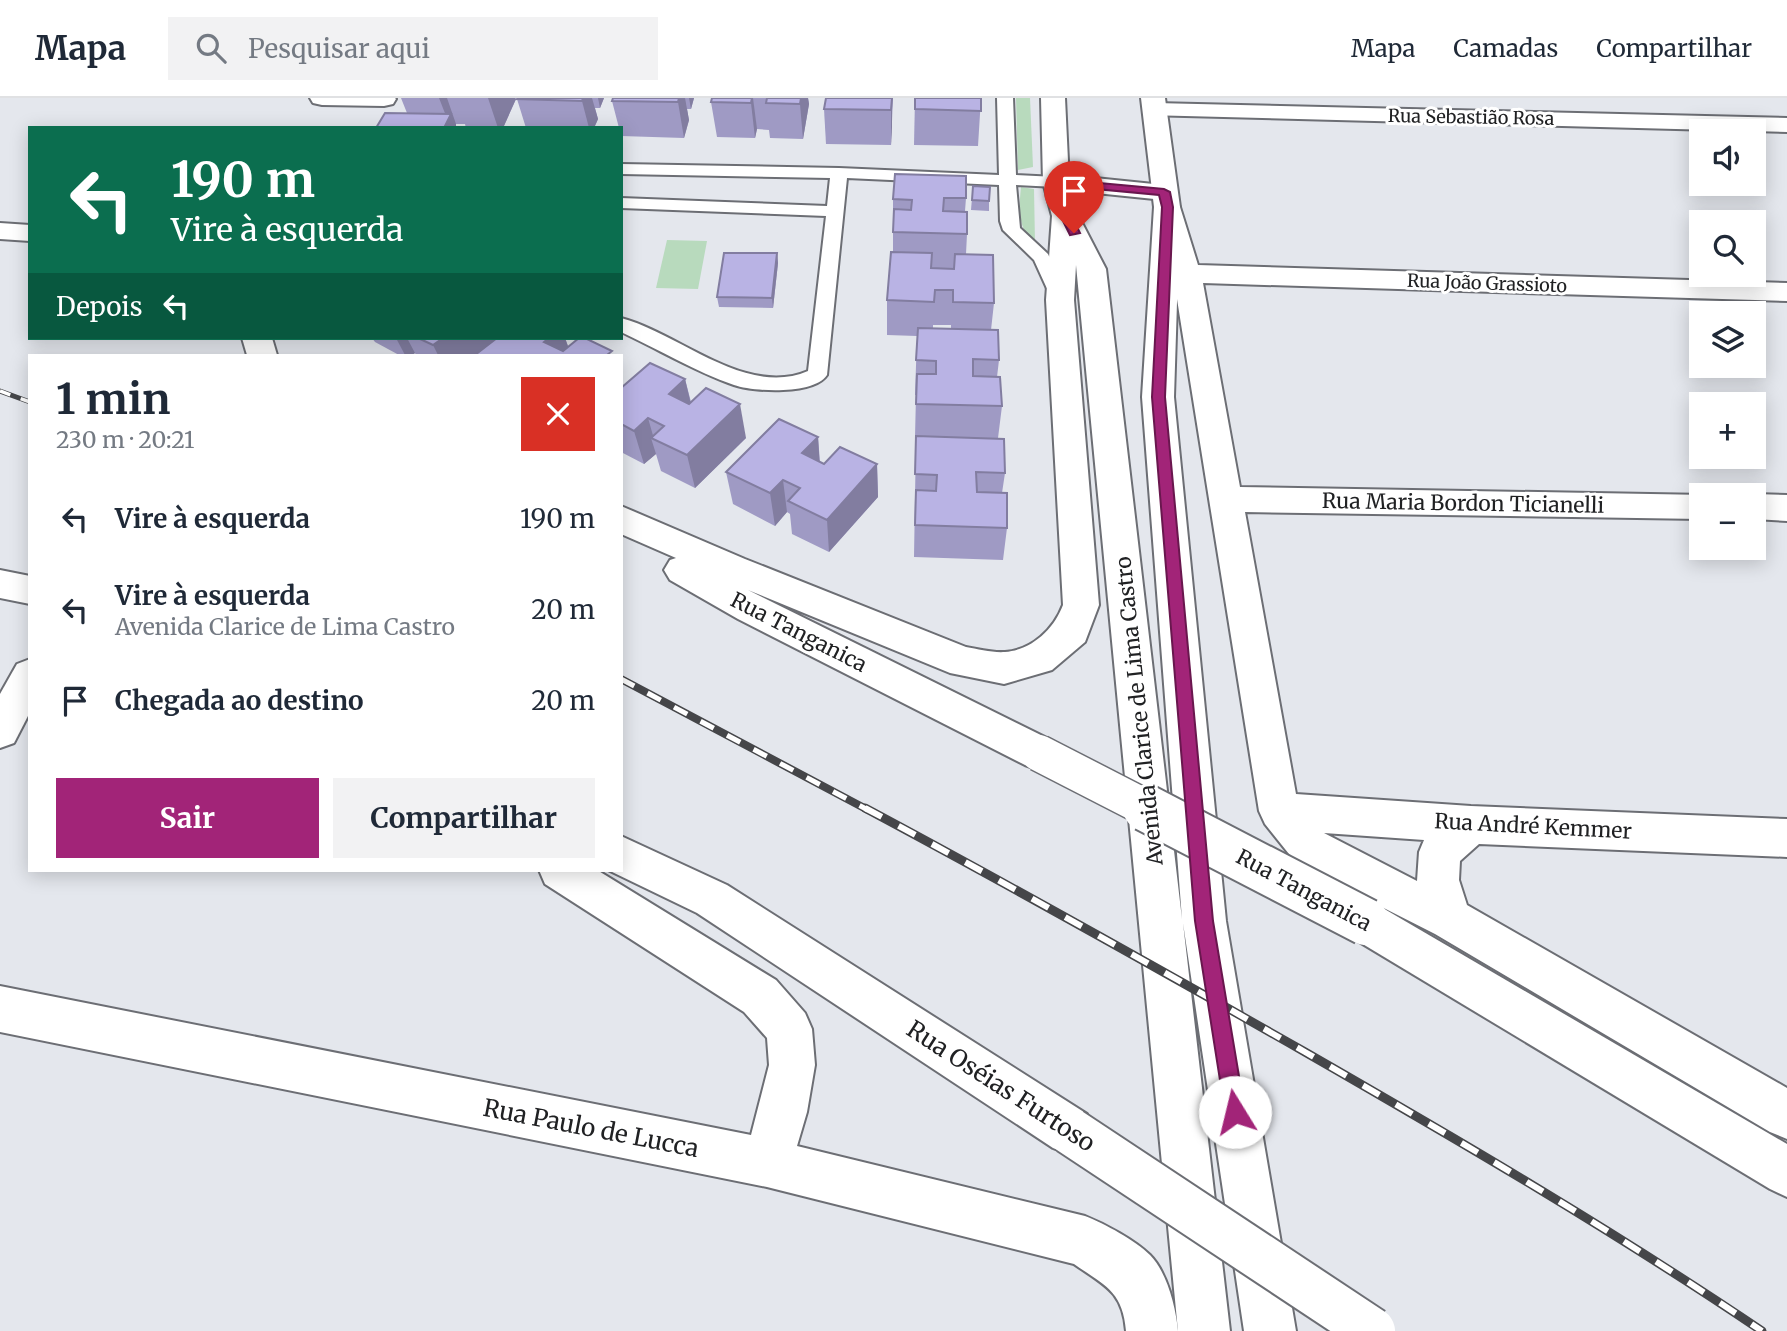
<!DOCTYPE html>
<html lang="pt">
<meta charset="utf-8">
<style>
body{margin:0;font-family:Merriweather,serif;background:#f2f2f3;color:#1f2937;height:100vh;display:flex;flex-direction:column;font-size:26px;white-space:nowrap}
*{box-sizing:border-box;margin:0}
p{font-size:23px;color:#747a83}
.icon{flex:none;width:38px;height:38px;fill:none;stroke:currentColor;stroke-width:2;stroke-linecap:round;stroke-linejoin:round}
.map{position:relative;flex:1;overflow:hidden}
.details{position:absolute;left:28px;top:256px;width:595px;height:518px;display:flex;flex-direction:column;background:#fff;border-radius:0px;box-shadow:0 4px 18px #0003}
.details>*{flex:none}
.hud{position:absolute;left:28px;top:28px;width:595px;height:214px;border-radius:0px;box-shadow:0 4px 18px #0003;background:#0b6e4f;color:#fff;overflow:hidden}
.fabs{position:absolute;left:1689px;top:21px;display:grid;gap:14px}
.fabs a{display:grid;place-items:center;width:77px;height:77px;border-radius:0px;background:#fff;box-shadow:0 4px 18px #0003;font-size:35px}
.pin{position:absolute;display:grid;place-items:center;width:60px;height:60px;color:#fff;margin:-72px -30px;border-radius:50% 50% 50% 0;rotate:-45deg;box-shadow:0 0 7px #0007}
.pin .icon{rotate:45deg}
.me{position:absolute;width:77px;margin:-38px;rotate:351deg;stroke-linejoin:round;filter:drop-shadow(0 0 5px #0008)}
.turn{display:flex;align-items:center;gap:24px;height:147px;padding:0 28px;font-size:32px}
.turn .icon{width:91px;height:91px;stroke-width:2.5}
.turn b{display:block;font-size:49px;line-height:60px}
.then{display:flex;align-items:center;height:66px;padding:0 28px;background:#0003;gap:14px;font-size:26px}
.round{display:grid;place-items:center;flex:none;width:74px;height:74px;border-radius:0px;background:#f2f2f3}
.summary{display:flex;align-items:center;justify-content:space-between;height:119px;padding:0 28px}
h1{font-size:42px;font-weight:700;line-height:52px}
.action{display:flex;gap:14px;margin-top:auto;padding:14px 28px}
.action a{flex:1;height:80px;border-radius:0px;background:#a22478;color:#fff;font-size:28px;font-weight:700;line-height:80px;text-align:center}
.action a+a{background:#f2f2f3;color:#1f2937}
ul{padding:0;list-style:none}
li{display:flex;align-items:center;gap:21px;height:91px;padding:0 28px}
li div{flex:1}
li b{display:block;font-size:26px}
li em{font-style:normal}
header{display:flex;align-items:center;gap:42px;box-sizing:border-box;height:98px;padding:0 35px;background:#fff;border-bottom:2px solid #e0e1e3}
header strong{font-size:33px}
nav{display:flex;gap:38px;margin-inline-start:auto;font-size:24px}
.search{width:490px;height:63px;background:#f2f2f3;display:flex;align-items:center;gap:18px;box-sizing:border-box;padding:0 24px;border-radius:0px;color:#747a83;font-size:26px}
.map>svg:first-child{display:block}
.green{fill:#b8dabd}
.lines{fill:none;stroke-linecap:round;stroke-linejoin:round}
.service-casing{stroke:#6c6e74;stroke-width:4}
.minor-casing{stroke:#6c6e74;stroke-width:4}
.tertiary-casing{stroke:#6c6e74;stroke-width:4}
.service{fill:#fff;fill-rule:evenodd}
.minor{fill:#fff;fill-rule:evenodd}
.tertiary{fill:#fff;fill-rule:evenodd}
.rail-far2-casing{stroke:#454649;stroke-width:5}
.rail-far1-casing{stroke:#454649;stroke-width:8}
.rail-casing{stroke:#454649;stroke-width:9}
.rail-far2{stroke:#fff;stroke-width:3.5;stroke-dasharray:11;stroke-linecap:butt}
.rail-far1{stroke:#fff;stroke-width:5;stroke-dasharray:15;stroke-linecap:butt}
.rail{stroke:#fff;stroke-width:6;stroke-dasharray:19;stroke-linecap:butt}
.minor-bridge-casing{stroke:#6c6e74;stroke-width:50;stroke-linecap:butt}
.tertiary-bridge-far1-casing{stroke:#6c6e74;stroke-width:39;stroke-linecap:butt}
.tertiary-bridge-casing{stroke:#6c6e74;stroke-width:50;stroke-linecap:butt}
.minor-bridge{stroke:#fff;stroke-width:46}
.tertiary-bridge-far1{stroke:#fff;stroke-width:36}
.tertiary-bridge{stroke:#fff;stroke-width:46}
.wall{fill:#9f9ac4;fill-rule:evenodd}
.shaded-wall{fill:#827da0}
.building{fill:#b9b3e4;stroke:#827da0;stroke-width:2}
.route{fill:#a22478;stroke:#69174e;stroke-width:2}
.labels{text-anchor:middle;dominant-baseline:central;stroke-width:6;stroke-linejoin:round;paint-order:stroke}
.far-street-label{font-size:18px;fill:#202123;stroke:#fff}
.street-label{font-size:21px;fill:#202123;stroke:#fff}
.near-street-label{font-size:24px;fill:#202123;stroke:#fff}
</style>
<header>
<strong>Mapa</strong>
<div class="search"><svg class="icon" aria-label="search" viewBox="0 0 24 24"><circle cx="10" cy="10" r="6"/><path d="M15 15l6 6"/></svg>Pesquisar aqui</div>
<nav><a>Mapa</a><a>Camadas</a><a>Compartilhar</a></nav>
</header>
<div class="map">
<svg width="1787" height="1233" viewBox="0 0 1787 1233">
<rect width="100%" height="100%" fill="#e4e7ed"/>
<g class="green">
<path d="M1016,0h14l3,69 -15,3z"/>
<path d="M1021,89l13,2 1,54c-18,-13 -16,-36 -14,-56z"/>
<path d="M667,142l40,1 -9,48 -42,-1z"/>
</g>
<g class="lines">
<defs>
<path id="service" d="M997,0h16l3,77 40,2 8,5 -8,5 -40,-2 4,43 28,26 21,46 -3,4h-12l-20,-44 -31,-30 -3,-9 -1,-36 -152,-7 -20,197c-13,20 -73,17 -93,10 -38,-13 -76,-36 -113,-53v-14c58,15 125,80 187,53l18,-155 -205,-8v-10l206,8 3,-28 -209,-4v-10l218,4 160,7z"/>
<g id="minor">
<path d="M310,0h85l1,1 -3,5 -9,2 -62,-1 -9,-2z"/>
<path d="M1155,5l632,15v14l-641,-17 -3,-5 3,-5z"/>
<path d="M1056,76l117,12 4,6 -4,6 -6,1 9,2 4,6 18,58 589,18v18l-584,-18 37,204 467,8h-6v24l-456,-7 51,282 175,12 316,13v38l-308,-13 -19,17 -1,19 8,25 320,183v51l-17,-7 -335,-198 -138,-70 -32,-40 -6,-13 -86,-537 -19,-67 4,-6 6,-1 -117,-12 -4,-6 4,-6zM1324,735l100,7 -5,12 -2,29z"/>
<path d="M1754,396l33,1v26l-33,-2v-24h-3z"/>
<path d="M0,472l30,6v28l-30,-6z"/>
<path d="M30,561v53l-16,31 -14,5v-54l17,-30z"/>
<path d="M621,738l106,49 360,229 7,17 -7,17 -17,7 -17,-7 -356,-235 -89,-43h13z"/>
<path d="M539,772h58l179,110 29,33 7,16 3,36 -8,47 -10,34 288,70c20,8 50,24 65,39 17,17 26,53 28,76h-52c-3,-40 -22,-46 -52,-67l-307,-77 -767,-155v-46l751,149 18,-70 -2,-27 -23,-26 -199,-128z"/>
</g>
<g id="tertiary">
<path d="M1041,0h24l4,84 9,33 28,54 76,650 -40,-522 12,-190 -13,-109h24l15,109 -6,190 52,524 70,410h-52l-61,-408 47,408h-52l-102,-1066 -2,35 25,305 -14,37 -33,28 -48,14 -54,-11 -202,-83 305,151 6,12 -6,12 -14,5 -14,-5 -287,-146 -68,-39 -6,-10 6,-10 6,-2 -55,-24v-28l124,53 221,88c12,2 27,6 39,5 27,-2 49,-23 58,-47l-17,-305 6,-84 -9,-34z"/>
<path d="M0,125l30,2v16l-30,-2z"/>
<path d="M242,240h30l5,17h-30z"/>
<path d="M1366,803l15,6 406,237v53l-17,-8 -419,-252 -7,-15 7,-15z"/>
</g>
</defs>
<use href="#service" class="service-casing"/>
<use href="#minor" class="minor-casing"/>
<use href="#tertiary" class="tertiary-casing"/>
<use href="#service" class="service"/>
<use href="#minor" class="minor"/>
<use href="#tertiary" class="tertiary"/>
<defs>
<path id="rail-far2" d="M0,293l30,11"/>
<path id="rail-far1" d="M621,581l247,131"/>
<path id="rail" d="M865,710c148,79 294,161 440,244 155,89 309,179 457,279"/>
</defs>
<use href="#rail-far2" class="rail-far2-casing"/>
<use href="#rail-far1" class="rail-far1-casing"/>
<use href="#rail" class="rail-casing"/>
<use href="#rail-far2" class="rail-far2"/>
<use href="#rail-far1" class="rail-far1"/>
<use href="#rail" class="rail"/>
<defs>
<path id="minor-bridge" d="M1070,1033l302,200"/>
<path id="tertiary-bridge-far1" d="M1039,655l111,57"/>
<path id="tertiary-bridge" d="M1146,710l220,114"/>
</defs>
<use href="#minor-bridge" class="minor-bridge-casing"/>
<use href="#tertiary-bridge-far1" class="tertiary-bridge-far1-casing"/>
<use href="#tertiary-bridge" class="tertiary-bridge-casing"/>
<use href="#minor-bridge" class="minor-bridge"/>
<use href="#tertiary-bridge-far1" class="tertiary-bridge-far1"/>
<use href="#tertiary-bridge" class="tertiary-bridge"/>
</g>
<g class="wall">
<path d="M401,0h114l1,1 -13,29h-37l-1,-4h-9v2l-49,-13z"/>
<path d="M518,0h86l-4,10h-5l3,11 -4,9h-68l-9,-29z"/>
<path d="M613,0h81l-3,11h-4l2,11 -5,18 -63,-2v-8h-2l-7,-27z"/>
<path d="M712,0h96l1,6 -6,35 -33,-1 -1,-8 -12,-1 -2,9 -38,-1 -6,-35z"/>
<path d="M826,0h67l-2,47 -65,-1 -2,-35z"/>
<path d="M915,0h66l-3,48 -64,-1z"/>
<path d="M895,76l71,24 -1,13 2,23 -1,20 28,49 -3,27 8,30 -2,17 5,29 -4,32 7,35 -3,20 5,35 -4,32 -89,-3 2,-119 -1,-1 1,-42h-1l2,-59 -30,-1v-35l6,-48v-53zM933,227h18v4h-18z"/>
<path d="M973,88l16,15v10l-18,-1z"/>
<path d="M777,155l1,10 -5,45 -54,-1 -2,-10z"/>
<path d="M372,240h193l3,8 46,9h-198l-1,-2 -3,2h-13l-24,-13z"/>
<path d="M685,281l6,23 55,36 -51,50 -34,-17 -5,-17 -12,10 -23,-12v-64z"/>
<path d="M818,339l2,25 4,2h53l1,33 -49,55 -37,-18 -2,-20 -3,-2 -12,14 -42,-22 -7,-32z"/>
</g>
<g class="shaded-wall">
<path d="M439,0h8l9,26v4h-12l4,-7z"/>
<path d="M488,0h27l1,1 -13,29h-5z"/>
<path d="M583,0h9l6,21 -4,9h-5l-7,-27z"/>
<path d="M598,0h6l-4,10z"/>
<path d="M679,0h6l4,22 -5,18 -6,-36z"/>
<path d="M689,0h5l-3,11z"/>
<path d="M752,0h1l4,31 -2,9 -4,-35z"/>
<path d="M801,0h7l1,6 -6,35 -3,-35z"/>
<path d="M892,0v29l-1,18v-35z"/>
<path d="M777,155l1,10 -5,45 -1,-10z"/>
<path d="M396,240h11l8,15 -3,2h-7z"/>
<path d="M443,240h61l-23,17h-43l-5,-10z"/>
<path d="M549,240h16l6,17 -27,-13z"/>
<path d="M685,281l8,34 -24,-19z"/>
<path d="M740,306l6,34 -51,50 -8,-33z"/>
<path d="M648,320l6,21 -3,-1 5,16 -12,10 -10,-33z"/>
<path d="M818,339l2,33 -18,-17z"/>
<path d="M877,366l1,33 -49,55 -2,-32z"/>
<path d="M783,382l4,32 -12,14 -5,-33z"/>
</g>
<g class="building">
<path d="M518,0h65l-1,3 -65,-2z"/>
<path d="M613,0h66l-1,4 -66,-1z"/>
<path d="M712,0h40l-1,5 -40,-1z"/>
<path d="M767,0h34l-1,6 -34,-1z"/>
<path d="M826,0h66l-1,12 -67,-1z"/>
<path d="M915,0h66v13l-66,-2z"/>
<path d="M385,15l66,1 -7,14h-68z"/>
<path d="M895,76l71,2v22h-22l-1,13 24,1v22l-74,-2 1,-23 17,1 1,-10 -19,-1z"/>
<path d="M973,88l17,1 -1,14 -17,-1z"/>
<path d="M891,154l41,1 -1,15 23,1 1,-15 38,1 1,48 -41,-1v-12h-18l-1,12 -47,-2z"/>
<path d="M724,155h53l-5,45 -55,-1z"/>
<path d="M918,230l80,2 1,30 -26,-1v17l27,1 2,29 -86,-2 1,-30h19v-13l-20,-1z"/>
<path d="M418,240h25l-10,7z"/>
<path d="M497,240h52l-5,4 19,9 16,-13h6l27,13 -5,4h-132z"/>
<path d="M650,265l35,16 -16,15 20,10 17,-16 34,16 -53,51 -36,-17 13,-12 -16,-8 -14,13 -13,-7v-36z"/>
<path d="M779,321l39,18 -16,16 22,11 16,-17 37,17 -50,56 -39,-19 12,-13 -17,-8 -13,13 -44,-21z"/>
<path d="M916,338l88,3 1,34 -29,-1 1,20 30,1v35l-92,-3 1,-35 20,1 1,-16 -22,-1z"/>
</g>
<path class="route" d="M1056,81l108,10 6,3 3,15 -8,190 48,524 32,191 -3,7 -7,3 -7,-3 -3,-7 -30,-191 -43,-524 10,-190 -3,-12 -96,-9 8,29 9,18 -10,2 -10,-20 -9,-33z"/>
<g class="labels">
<g class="far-street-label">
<text transform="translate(1471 19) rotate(1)">Rua Sebastião Rosa</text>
<text transform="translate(1487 185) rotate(2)">Rua João Grassioto</text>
</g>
<g class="street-label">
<text transform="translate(1463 405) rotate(1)">Rua Maria Bordon Ticianelli</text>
<text transform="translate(799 534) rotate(27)">Rua Tanganica</text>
<text transform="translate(1139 613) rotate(-96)">Avenida Clarice de Lima Castro</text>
<text transform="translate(1533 728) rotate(3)">Rua André Kemmer</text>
<text transform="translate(1304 792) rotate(28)">Rua Tanganica</text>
</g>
<g class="near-street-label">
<text transform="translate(1001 988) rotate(33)">Rua Oséias Furtoso</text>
<text transform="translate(591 1030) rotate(11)">Rua Paulo de Lucca</text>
</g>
</g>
</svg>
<div class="fabs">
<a><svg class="icon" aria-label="sound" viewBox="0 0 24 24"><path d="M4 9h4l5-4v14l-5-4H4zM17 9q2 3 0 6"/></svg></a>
<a><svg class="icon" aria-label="search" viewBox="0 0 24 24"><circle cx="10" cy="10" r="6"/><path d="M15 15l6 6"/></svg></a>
<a><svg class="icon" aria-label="layers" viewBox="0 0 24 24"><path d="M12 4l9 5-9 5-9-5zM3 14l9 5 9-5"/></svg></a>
<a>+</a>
<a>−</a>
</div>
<div class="pin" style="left:1074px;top:135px;background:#d93025"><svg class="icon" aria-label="arrive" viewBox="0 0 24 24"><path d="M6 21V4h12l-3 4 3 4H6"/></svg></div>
<svg class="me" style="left:1235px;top:1014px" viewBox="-20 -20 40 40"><circle r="19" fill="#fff"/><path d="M0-13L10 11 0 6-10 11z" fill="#a22478"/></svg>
<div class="hud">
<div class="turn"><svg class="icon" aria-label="left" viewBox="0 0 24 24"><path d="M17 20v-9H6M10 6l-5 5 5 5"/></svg><div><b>190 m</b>Vire à esquerda</div></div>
<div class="then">Depois<svg class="icon" aria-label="left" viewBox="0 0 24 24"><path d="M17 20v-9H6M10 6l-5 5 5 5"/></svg></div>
</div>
<section class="details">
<div class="summary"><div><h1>1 min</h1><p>230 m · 20:21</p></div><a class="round" style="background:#d93025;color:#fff"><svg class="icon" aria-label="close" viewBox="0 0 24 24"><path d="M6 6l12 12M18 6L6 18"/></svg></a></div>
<ul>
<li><svg class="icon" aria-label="left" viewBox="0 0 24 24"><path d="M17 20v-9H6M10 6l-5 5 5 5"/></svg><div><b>Vire à esquerda</b></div><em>190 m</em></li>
<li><svg class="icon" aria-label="left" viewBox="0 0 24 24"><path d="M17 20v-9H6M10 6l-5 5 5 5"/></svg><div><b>Vire à esquerda</b><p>Avenida Clarice de Lima Castro</p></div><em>20 m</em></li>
<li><svg class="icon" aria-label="arrive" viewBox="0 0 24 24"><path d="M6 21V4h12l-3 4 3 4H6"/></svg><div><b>Chegada ao destino</b></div><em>20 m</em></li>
</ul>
<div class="action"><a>Sair</a><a>Compartilhar</a></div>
</section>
</div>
